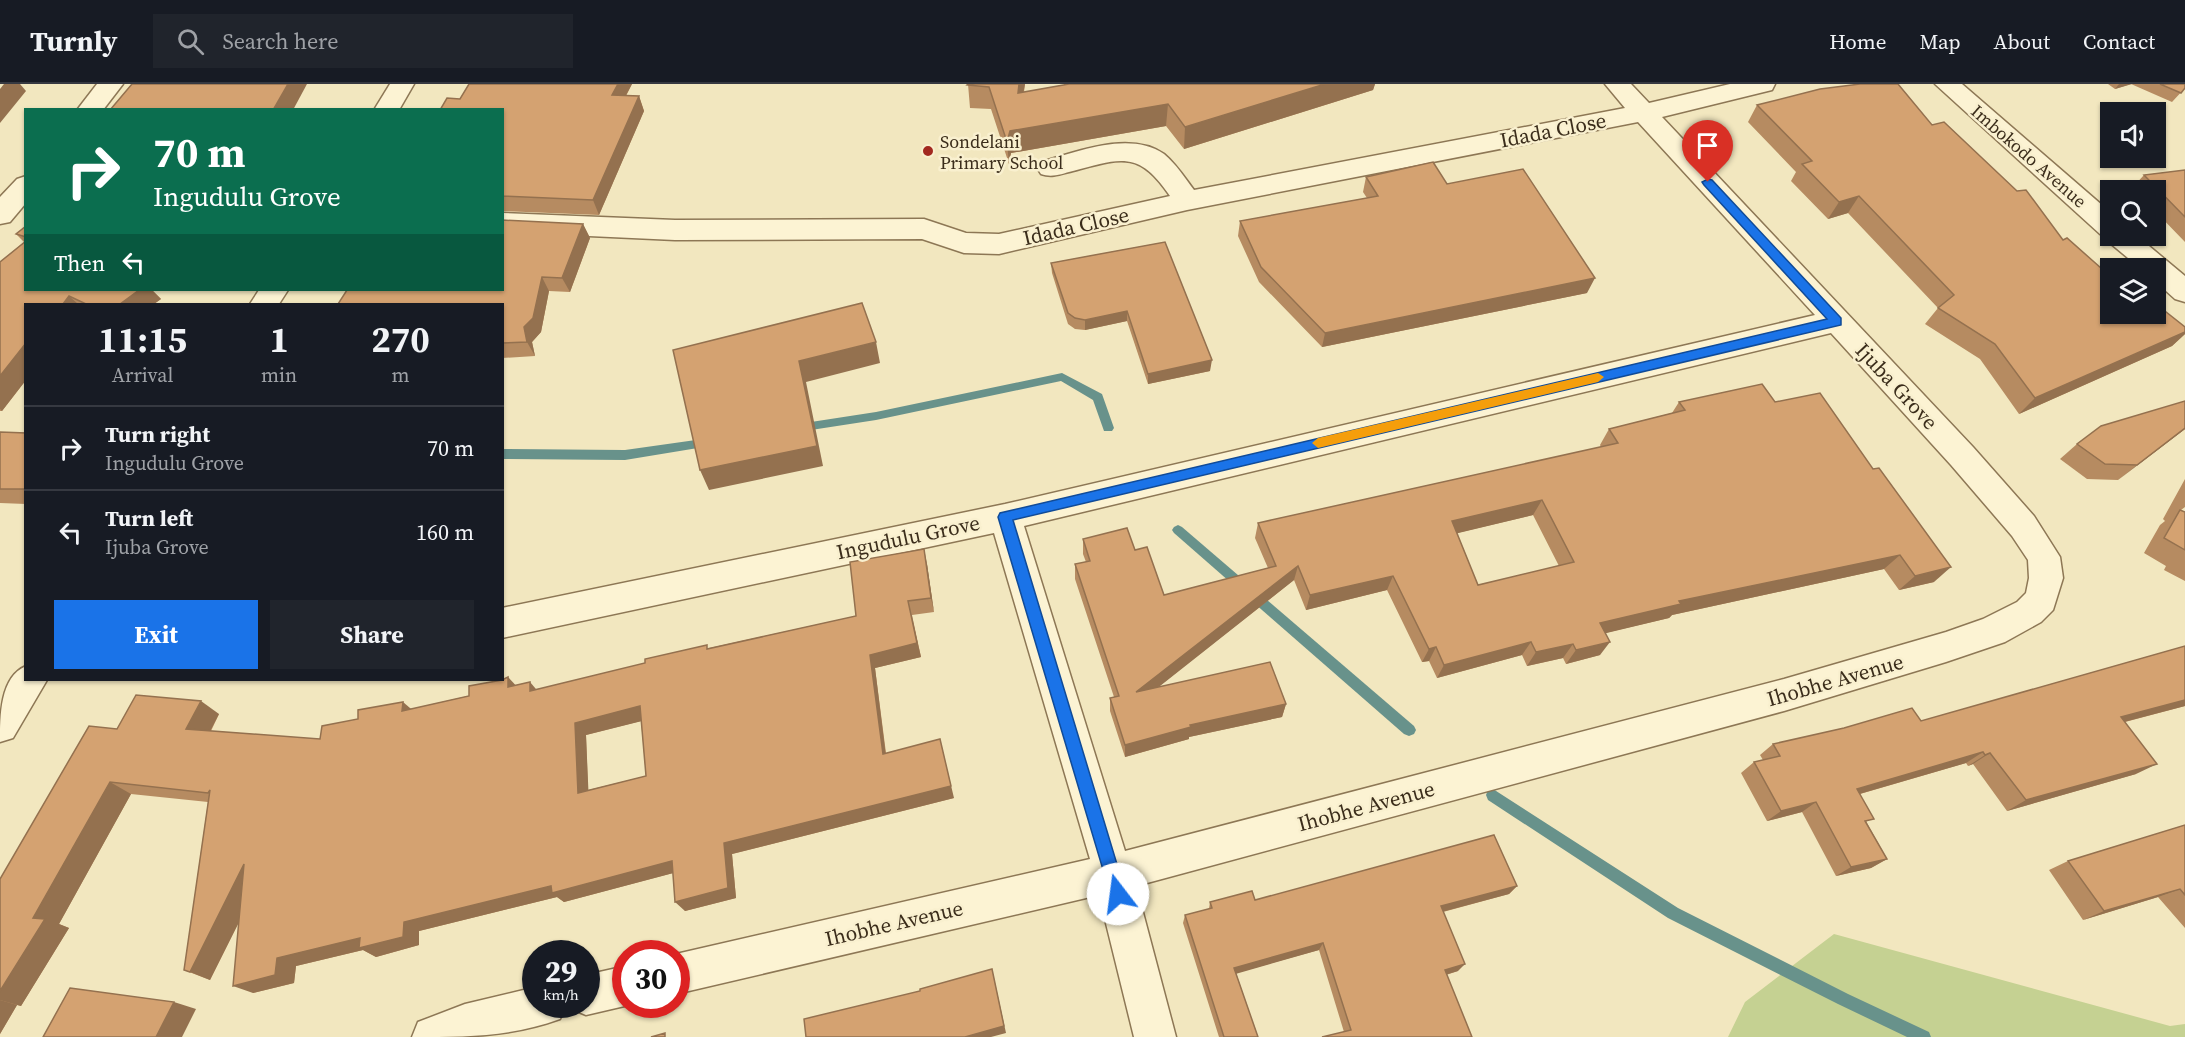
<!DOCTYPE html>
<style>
body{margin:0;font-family:"Source Serif 4",serif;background:#20242c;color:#f1f3f6;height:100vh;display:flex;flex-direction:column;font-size:22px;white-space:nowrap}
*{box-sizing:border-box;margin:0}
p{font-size:20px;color:#9ea1a6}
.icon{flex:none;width:33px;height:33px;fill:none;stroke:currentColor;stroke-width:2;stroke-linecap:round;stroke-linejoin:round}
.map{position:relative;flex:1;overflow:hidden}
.panel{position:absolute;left:24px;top:219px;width:480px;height:378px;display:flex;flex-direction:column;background:#171b24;border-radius:0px;box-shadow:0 2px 4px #0004}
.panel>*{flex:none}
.hud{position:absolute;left:24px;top:24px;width:480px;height:183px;border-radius:0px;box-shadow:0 2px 4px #0004;background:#0b6e4f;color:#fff;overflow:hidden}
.controls{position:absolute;left:2100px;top:18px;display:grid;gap:12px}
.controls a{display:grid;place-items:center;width:66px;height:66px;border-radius:0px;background:#171b24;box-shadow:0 2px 4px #0004;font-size:30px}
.speed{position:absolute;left:522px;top:856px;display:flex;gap:12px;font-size:30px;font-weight:700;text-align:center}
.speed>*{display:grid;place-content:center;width:78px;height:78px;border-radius:50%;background:#171b24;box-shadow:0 2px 4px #0004;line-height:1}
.speed small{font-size:15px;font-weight:400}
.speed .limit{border:9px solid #d22;background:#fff;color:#111}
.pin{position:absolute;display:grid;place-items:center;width:51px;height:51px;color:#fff;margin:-62px -26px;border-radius:50% 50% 50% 0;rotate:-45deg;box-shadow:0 0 6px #0007}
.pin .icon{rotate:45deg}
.me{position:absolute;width:66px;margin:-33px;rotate:345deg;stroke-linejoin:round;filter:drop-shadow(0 0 4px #0008)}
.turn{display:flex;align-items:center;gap:21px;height:126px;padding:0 30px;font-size:27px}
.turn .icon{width:78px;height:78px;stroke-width:2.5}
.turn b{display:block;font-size:42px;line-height:51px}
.then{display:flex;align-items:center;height:57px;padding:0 30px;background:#0003;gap:12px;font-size:22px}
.eta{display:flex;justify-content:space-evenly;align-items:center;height:102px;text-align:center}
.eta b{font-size:36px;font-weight:700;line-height:42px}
.action{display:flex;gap:12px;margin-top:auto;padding:12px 30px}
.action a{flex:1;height:69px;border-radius:0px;background:#1a73e8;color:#fff;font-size:24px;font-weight:700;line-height:69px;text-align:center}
.action a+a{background:#20242c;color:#f1f3f6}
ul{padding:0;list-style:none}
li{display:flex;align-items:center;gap:18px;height:84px;padding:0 30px;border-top:2px solid #363941}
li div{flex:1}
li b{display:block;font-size:22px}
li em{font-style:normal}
header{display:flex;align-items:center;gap:36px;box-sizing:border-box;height:84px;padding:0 30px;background:#171b24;border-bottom:2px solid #363941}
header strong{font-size:28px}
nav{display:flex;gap:33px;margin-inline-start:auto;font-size:21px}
.search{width:420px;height:54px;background:#20242c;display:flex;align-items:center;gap:15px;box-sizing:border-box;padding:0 21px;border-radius:0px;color:#9ea1a6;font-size:22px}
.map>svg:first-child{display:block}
.green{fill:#c5d192}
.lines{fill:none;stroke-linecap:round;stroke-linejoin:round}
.stream{fill:#68928b;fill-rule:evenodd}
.minor-casing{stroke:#8d7755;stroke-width:3}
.minor{fill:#fcf3d3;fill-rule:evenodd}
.wall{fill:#b68b61;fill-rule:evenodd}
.shaded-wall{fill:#94714f}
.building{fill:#d4a271;stroke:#94714f;stroke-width:1.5;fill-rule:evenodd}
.route{fill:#1a73e8;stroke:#114b97;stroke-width:1.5}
.slow{fill:#f59e0b}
.poi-dot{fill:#a2291f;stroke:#f9f0cf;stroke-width:2}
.labels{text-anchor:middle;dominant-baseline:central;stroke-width:5;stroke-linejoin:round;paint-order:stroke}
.far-poi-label{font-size:18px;fill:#3b2d1b;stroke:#f9f0cf;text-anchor:start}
.far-street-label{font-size:18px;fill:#3b2d1b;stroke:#f9f0cf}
.street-label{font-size:21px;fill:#3b2d1b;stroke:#f9f0cf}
</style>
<header>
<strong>Turnly</strong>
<div class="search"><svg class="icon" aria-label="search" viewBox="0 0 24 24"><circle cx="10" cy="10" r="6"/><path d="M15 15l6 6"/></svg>Search here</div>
<nav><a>Home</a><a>Map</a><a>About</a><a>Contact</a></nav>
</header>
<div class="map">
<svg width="2185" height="953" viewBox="0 0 2185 953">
<rect width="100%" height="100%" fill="#f2e7bf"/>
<path class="green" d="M1834,850l336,92 15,-2v13h-457l17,-35z"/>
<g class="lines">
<g class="stream">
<path d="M1062,289l40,21 12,34 -2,3h-8l-11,-31 -32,-19 -185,39 -78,12 -6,-4 6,-4 78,-12z"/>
<path d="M710,354l6,4 -6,4 -85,14 -123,-1v-10l123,1z"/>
<path d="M1178,441l4,2 232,199 2,4 -2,4 -5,2 -5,-2 -230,-201 -2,-3 2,-3z"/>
<path d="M1493,705l185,119 170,86 81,38 2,5h-24l-69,-33 -170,-86 -180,-118 -2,-5 2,-5z"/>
</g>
<defs>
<g id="minor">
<path d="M97,0h26l-20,26h-26z"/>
<path d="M390,0h24l-15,26h-25z"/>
<path d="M1605,0h26l18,19 81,-19h45l-3,6 -110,27 311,330 61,69 26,41 3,21 -10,32 -12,12 -36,20 -59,20 -162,49 -648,175 40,151h-42l-35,-142 -423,99v-40l414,-95 -96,-326 -492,105v-30l503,-104 810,-189 -177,-193 -451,88 -188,44 -35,-1 -42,-14 -247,1 -173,-8v-19l173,7 249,-1 42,14 33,1 171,-38c-31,-46 -49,-38 -97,-25 -12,3 -21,7 -32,3l-4,-6 4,-6c35,-10 89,-32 123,-8 12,10 21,24 30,36l431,-82zM1831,249l120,132 61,71 16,24 1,18 -3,15 -9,9 -34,17 -37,13 -162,47 -659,172 -101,-325z"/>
<path d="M1935,0h27l148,128v24h27l48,40v26l-10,-3 -19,-17v-14h-16l-30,-25 -3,-7 -7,-2z"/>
<path d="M26,92v27l-16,19 -10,2v-27l17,-18z"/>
<path d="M259,206h29l-9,14h-29z"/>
<path d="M26,582v14h21l-34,58 -13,4c0,-26 0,-65 26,-76z"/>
<path d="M626,882v39h3l-43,10 -14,-6 -2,-4h16v-30z"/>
<path d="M536,903v18h30l-6,14c-50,18 -94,18 -148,18l6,-15 47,-18z"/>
</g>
</defs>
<use href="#minor" class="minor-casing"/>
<use href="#minor" class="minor"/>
</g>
<g class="wall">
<path d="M469,0h163l-6,12h13l5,15 -45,104 -97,-4v-101l-42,-11z"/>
<path d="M968,0h57l-1,8 45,-8h306l-2,6 -189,59 -18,-23 -155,27 -2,11 -18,-55 -21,-1z"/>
<path d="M2108,0h77v4l-13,14 -41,-18 -16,5z"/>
<path d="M1757,21l175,20 178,189 75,13v7l-13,12 -153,68 -39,-55 -55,-35 13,-16 -90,-95 -20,6 -37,-38 5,-9 -48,-50z"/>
<path d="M2185,86v72l-29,-30v-22h-21l-3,-2 12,-13z"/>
<path d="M1366,93l81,7 140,109 -265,54 -63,-65 -21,-46 2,-15 127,-23 -4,-6z"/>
<path d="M583,140l7,14 -20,54 -21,-1 -8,41 -9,10 3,14 -33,2v-54z"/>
<path d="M26,142v64h126l9,9 -7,5h-128v76l-24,31h-2v-149l24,-20 -8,-8z"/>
<path d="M1165,158l45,129 -62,13 -21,-63 -42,9 -10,-1 -7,-5 -16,-51 -1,-10z"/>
<path d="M2185,317v28l-67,51 -31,-1 -27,-20 17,-15z"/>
<path d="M1679,318h96l159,180 -35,8 -15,-21 -212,46 -3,3 -64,15 -5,22 -34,9 -3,-6 -36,8 -5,-11 -85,23 -8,-17 -7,1 -35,-72 -81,20 -12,-30 -136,107 128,17 -4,13 -93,20v2l-64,18 -15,-46v-13l4,-1 -39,-118v-15l11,-2 -3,-8v-15l52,11 29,45 104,-27 -13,-30 3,-15 343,-76 -1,-2 9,-16 63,-16zM1533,431l26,51 -81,19 -21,-52z"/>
<path d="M0,348l26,1v71l-26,-1z"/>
<path d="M2185,395v28l-4,3 4,2v69l-21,-11 2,-4 -22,-13 16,-28 5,-4 -2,-2z"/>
<path d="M927,480l7,48 -22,3 9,42 -46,11 11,85 68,45 -222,56 4,44 -51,13 -12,-38 -109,29 -7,-5 -138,34v14l-43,12 -13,-7 -67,16 -2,17 -41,10 -14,-71 -29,58 -26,-10 24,-168 -77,-8 -72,130 10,4 -48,78 -4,-1 -17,29v-155l117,-150 102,-15 -8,17 109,8 91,-30 105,-24 20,5 173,-42 147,-32zM641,637l5,55 -58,14 -2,-55z"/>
<path d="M2185,562v60l-60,16 11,52 -129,37 -34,-47 -5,2 -2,-3 -106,31 7,29 20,36 -16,9 -35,8 -34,-64 -35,9 -26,-48 13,-11 9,-2 -3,-5 13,-11 148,-23z"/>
<path d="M2185,741v103l-27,-31 -75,23 -34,-50 19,-9z"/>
<path d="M1517,802l-8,8 -66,18 15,59 -12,4 26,62 -128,-5 -25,-82 -83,23 22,64h-39l-36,-114 2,-8 24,-6 1,-7z"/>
</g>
<g class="shaded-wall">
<path d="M4,0h16l6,7 -26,32v-34z"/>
<path d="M288,0h19l-14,26h-20z"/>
<path d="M618,0h14l-14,26 -6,-15z"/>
<path d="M1019,0h6l-6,31 -1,-22z"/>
<path d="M1325,0h50l-2,6 -189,59 1,-22z"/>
<path d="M2119,0h13l-17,5z"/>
<path d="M639,12l5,15 -45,104 -6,-15z"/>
<path d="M1168,20l-2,22 -155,27 -2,11 -2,-22 3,-11z"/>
<path d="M1859,112l-11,17 -20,6 11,-17z"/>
<path d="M583,140l7,14 -20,54 -8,-14z"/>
<path d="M542,193l7,14 -8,41 -9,10 3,14 -8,-14 -3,-15z"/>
<path d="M1595,194l-8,15 -265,54 3,-14z"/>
<path d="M139,206h13l9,9 -7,5h-34z"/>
<path d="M69,212l9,8h-15z"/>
<path d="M1127,227v10l-42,9v-10z"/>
<path d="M2185,248v2l-13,12 -153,68 16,-16z"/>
<path d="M876,258l4,21 -74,19 17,84 -114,24 -9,-20 99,-109z"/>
<path d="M26,259v37l-24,31 -2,-2v-33z"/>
<path d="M1212,276l-2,11 -62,13v-10z"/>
<path d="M2185,344v1l-67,51 19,-15z"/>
<path d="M1542,416l-9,15 -87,21 6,-15z"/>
<path d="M924,465l3,15 7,48 -3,-14z"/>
<path d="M1900,471l-16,14 -212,46 -3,3 -79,19 10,-14 79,-22z"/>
<path d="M1298,482l-4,14 -158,125v-13z"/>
<path d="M1951,483l-17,15 -35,8 16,-14z"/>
<path d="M1393,492l-6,14 -81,20 4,-15z"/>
<path d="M908,517l13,56 -46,11 12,97 -4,-11 -13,-99z"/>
<path d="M1531,558l-9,13 -85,23 7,-13z"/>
<path d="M1610,558l-10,13 -34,9 10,-14z"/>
<path d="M1573,560l-10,14 -36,8 9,-14z"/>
<path d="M1436,563l-7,14 -7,1 7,-13z"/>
<path d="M508,593l12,13 -12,-3z"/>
<path d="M530,598l11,13 -11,-4z"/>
<path d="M2185,616v6l-84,22 20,-11z"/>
<path d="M201,617l18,13 -14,27 -19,-12z"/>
<path d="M403,618l14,12 -15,-3z"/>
<path d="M1286,620l-4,13 -93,20v2l-64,18v-12l65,-20z"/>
<path d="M640,622l10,13 -64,16 3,69 -11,-11 -3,-70z"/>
<path d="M940,655l14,59 -222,56 4,44 -51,13 -10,-9 49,-59z"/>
<path d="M1983,668l-17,11 -124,36 15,-10z"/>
<path d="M1990,669l-17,11 -5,2 17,-11z"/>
<path d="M2157,680l-21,10 -129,37 19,-11z"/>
<path d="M110,698l21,12 -72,130 10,4 -48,78 -21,-6v-9l33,-73z"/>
<path d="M1816,718l-14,10 -35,9 14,-10z"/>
<path d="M1887,775l-16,9 -35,8 15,-9z"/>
<path d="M672,777l9,10 -117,31 -7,-5 -138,34v14l-43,12 -13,-7 -67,16 -2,17 -41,10 -20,-7 44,-28 127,-36 147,-36z"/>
<path d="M244,780l19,10 -53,106 -20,-8z"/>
<path d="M1517,802l-8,8 -75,20 7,-8z"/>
<path d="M2180,805l-22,8 -75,23 21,-9z"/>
<path d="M1323,859l-4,7 -87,25 2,-7z"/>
<path d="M1465,880l-7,7 -20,6 7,-7z"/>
<path d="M992,885l14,64 -15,4h-26z"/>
<path d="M0,916l17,5 -17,29z"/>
<path d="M174,918l22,7 -14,28h-26z"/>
</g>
<g class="building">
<path d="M132,0h156l-15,26h-163z"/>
<path d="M469,0h149l-6,11 27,1 -46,104 -91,-4v-86h-62l7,-12 13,1z"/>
<path d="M968,0h51l-1,9 51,-9h256l-140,43 -17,-23 -158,27 -3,11 -18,-55 -22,-2z"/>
<path d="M1860,0h38l34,41 12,-3 73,69 9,-1 37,50 4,-2 43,38v38h46v-10l29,23v5l-150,66 -40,-54 -57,-36 16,-13 -95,-99 -20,6 -37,-38 10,-3 -55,-56 63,-16z"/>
<path d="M2160,0h25v4l-4,5z"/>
<path d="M1433,78l14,22 76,-15 72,109 -270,55 -64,-66 -21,-46 138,-25 -12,-19z"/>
<path d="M2185,86v47l-41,-42z"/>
<path d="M502,136l81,4 -21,54 -20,-1 -9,41 -9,9 3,15 -25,1v-39h-164l9,-14h155z"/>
<path d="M26,142v11l-10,-3z"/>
<path d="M26,157v49h113l-19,14h-34l-17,-8 -6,8h-37v39l-26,33v-114z"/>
<path d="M1165,158l47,118 -64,14 -21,-63 -42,9 -10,-2 -7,-5 -17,-50z"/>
<path d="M862,219l14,39 -77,19 18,85 -117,24 -27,-120z"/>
<path d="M1762,300l13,18 45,-9 53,76 6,-1 72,99 -36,9 -15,-21 -221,46 2,3 -81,19 10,19 -34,8 -3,-6 -37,8 -5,-10 -87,23 -8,-18 -7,2 -36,-73 -83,19 -12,-29 -162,126 134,-30 16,42 -96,21 1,2 -66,18 -15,-47 9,-2 -44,-132 15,-3 -7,-22 44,-11 8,22 12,-3 17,48 112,-29 -18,-43 360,-80 -9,-14 76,-19 -6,-8zM1542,416l32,62 -96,23 -26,-64z"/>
<path d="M2185,317v27l-48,37 -32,-1 -28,-20 24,-18z"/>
<path d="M0,348l26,1v56h-26z"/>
<path d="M2180,426l5,2v38l-21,-12z"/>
<path d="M924,465l7,49 -23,3 9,42 -47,12 13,99 57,-15 11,47 -227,57 4,45 -53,14 -3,-41 -120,32 -1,-7 -147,36 -1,15 -44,11 1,-10 -83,20 -2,17 -42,11 11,-122 -54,108 -6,-2 26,-180 -2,3 -98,-11 -77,136 12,1 -45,72v-112l89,-153 28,3 19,-34 65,6 -15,28 134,10 2,-13 36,-7v-9l45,-8 -1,9 67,-15v-10l33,-6 6,-3v10l22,-5v9l115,-28v-4l62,-14v4l149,-33 -6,-54zM640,622l6,70 -68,17 -3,-70z"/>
<path d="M2185,562v54l-64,17 36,47 -131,36 -36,-47 -5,2 -2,-3 -126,37 17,30 -9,2 22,38 -36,8 -35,-65 -35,9 -27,-49 26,-6 -7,-12 71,-16 68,-20 9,13z"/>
<path d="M2185,741v70l-5,-6 -76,22 -36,-50z"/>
<path d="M1494,751l23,51 -76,20 24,58 -20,6 27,67h-150l29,-7 -28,-87 -89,25 24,69h-34l-39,-122 27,-7 -2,-6 42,-11 3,9z"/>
<path d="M992,885l12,57 -39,11h-159l-2,-18 116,-28v-2z"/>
<path d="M70,904l104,14 -18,35h-113z"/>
<path d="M665,949v4h-14z"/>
</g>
<path class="route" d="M1708,95l4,1 129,138v7l-828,195 113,374 -2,6 -6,2 -6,-2 -114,-383 2,-4 827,-194 -123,-134 -2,-3z"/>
<path class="slow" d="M1598,289l6,4 -6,5 -280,66 -6,-5 6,-5z"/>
<circle class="poi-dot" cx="928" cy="67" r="6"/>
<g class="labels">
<g class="far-poi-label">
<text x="940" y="57">Sondelani<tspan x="940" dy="21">Primary School</tspan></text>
</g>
<g class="far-street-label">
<text transform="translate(2029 72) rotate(41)">Imbokodo Avenue</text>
</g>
<g class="street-label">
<text transform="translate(1553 46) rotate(-11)">Idada Close</text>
<text transform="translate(1076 142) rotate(-13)">Idada Close</text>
<text transform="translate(1897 302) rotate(47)">Ijuba Grove</text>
<text transform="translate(908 453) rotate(-12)">Ingudulu Grove</text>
<text transform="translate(1835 596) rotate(-16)">Ihobhe Avenue</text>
<text transform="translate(1366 722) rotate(-15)">Ihobhe Avenue</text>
<text transform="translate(894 839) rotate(-13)">Ihobhe Avenue</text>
</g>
</g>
</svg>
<div class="controls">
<a><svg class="icon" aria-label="sound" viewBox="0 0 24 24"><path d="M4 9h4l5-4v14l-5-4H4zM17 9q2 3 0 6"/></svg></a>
<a><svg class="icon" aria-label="search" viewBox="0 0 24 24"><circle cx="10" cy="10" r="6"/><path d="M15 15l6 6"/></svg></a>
<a><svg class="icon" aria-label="layers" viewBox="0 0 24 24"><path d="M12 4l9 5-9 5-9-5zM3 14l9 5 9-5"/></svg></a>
</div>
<div class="speed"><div>29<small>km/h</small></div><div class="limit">30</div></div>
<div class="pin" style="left:1708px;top:98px;background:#d93025"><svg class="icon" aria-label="arrive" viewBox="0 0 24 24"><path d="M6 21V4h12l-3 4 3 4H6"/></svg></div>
<svg class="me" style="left:1118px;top:810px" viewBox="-20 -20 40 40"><circle r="19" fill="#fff"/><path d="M0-13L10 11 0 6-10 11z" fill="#1a73e8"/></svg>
<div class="hud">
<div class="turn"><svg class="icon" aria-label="right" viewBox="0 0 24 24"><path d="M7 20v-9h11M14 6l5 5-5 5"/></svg><div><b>70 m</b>Ingudulu Grove</div></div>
<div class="then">Then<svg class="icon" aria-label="left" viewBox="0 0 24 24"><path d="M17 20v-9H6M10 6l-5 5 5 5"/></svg></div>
</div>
<section class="panel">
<div class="eta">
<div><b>11:15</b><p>Arrival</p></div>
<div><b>1</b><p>min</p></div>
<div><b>270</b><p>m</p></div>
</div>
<ul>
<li><svg class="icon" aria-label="right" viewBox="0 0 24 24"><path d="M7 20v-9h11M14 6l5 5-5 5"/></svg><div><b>Turn right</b><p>Ingudulu Grove</p></div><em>70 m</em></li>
<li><svg class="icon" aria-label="left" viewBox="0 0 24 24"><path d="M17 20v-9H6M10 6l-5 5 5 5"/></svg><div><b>Turn left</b><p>Ijuba Grove</p></div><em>160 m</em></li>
</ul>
<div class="action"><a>Exit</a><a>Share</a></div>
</section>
</div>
